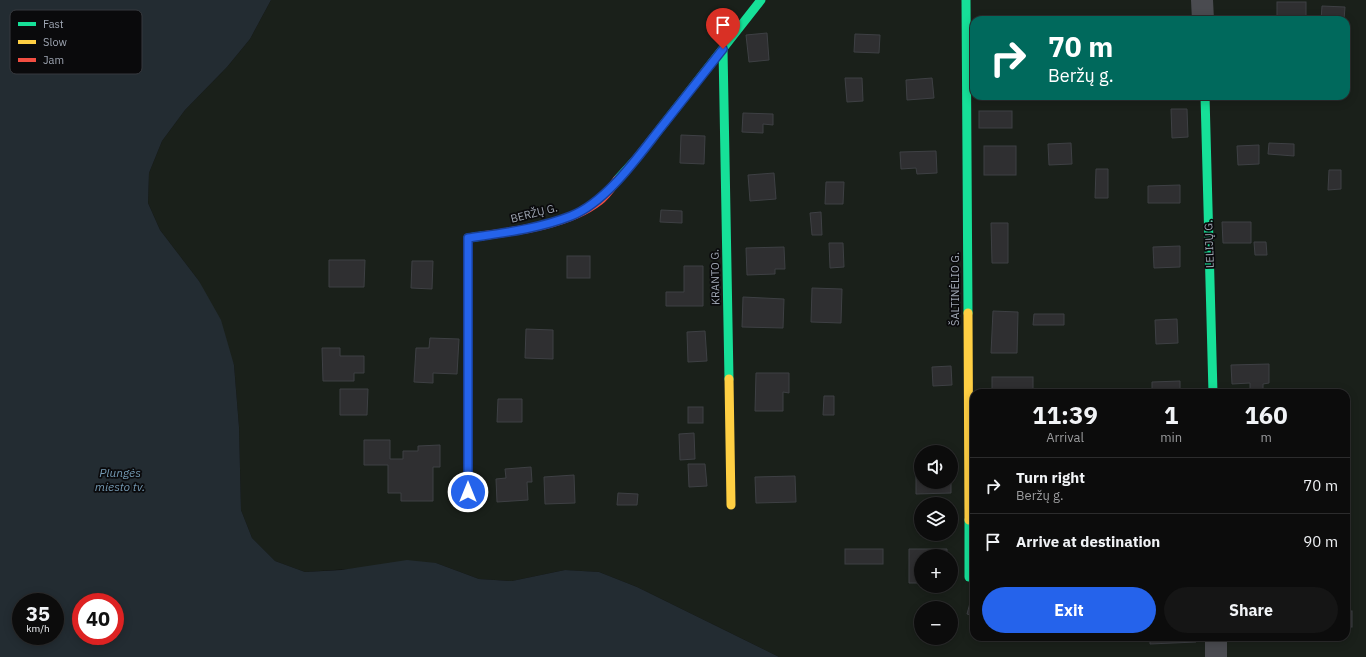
<!DOCTYPE html>
<meta charset="utf-8">
<style>
body{margin:0;font-family:"IBM Plex Sans",sans-serif;background:#151515;color:#f1f3f6;height:100vh;display:flex;flex-direction:column;font-size:15px;white-space:nowrap}
*{box-sizing:border-box;margin:0}
p{font-size:13px;color:#9a9b9d}
.icon{flex:none;width:22px;height:22px;fill:none;stroke:currentColor;stroke-width:2;stroke-linecap:round;stroke-linejoin:round}
.map{position:relative;flex:1;overflow:hidden}
.drawer{position:absolute;left:970px;top:389px;width:380px;height:252px;display:flex;flex-direction:column;background:#0c0c0c;border-radius:12px;box-shadow:0 2px 10px #0003,0 0 0 1px #2c2c2d}
.drawer>*{flex:none}
.hud{position:absolute;left:970px;top:16px;width:380px;height:84px;border-radius:12px;box-shadow:0 2px 10px #0003,0 0 0 1px #2c2c2d;background:#00695c;color:#fff;overflow:hidden}
.fabs{position:absolute;left:914px;top:445px;display:grid;gap:8px}
.fabs a{display:grid;place-items:center;width:44px;height:44px;border-radius:50%;background:#0c0c0c;box-shadow:0 2px 10px #0003,0 0 0 1px #2c2c2d;font-size:20px}
.speed{position:absolute;left:12px;top:593px;display:flex;gap:8px;font-size:20px;font-weight:700;text-align:center}
.speed>*{display:grid;place-content:center;width:52px;height:52px;border-radius:50%;background:#0c0c0c;box-shadow:0 2px 10px #0003,0 0 0 1px #2c2c2d;line-height:1}
.speed small{font-size:10px;font-weight:400}
.speed .limit{border:6px solid #d22;background:#fff;color:#111}
.pin{position:absolute;display:grid;place-items:center;width:34px;height:34px;color:#fff;margin:-41px -17px;border-radius:50% 50% 50% 0;rotate:-45deg;box-shadow:0 0 4px #0007}
.pin .icon{rotate:45deg}
.me{position:absolute;width:44px;margin:-22px;rotate:0deg;stroke-linejoin:round;filter:drop-shadow(0 0 3px #0008)}
.turn{display:flex;align-items:center;gap:14px;height:84px;padding:0 12px;font-size:18px}
.turn .icon{width:52px;height:52px;stroke-width:2.5}
.turn b{display:block;font-size:28px;line-height:34px}
.eta{display:flex;justify-content:space-evenly;align-items:center;height:68px;text-align:center}
.eta b{font-size:24px;font-weight:700;line-height:28px}
.action{display:flex;gap:8px;margin-top:auto;padding:8px 12px}
.action a{flex:1;height:46px;border-radius:24px;background:#2563eb;color:#fff;font-size:16px;font-weight:700;line-height:46px;text-align:center}
.action a+a{background:#151515;color:#f1f3f6}
ul{padding:0;list-style:none}
li{display:flex;align-items:center;gap:12px;height:56px;padding:0 12px;border-top:1px solid #2c2c2d}
li div{flex:1}
li b{display:block;font-size:15px}
li em{font-style:normal}
.map>svg:first-child{display:block}
.green{fill:#1a201a;fill-rule:evenodd}
.water{fill:#232c32;fill-rule:evenodd}
.building{fill:#2f2f31;stroke:#3e4044}
.lines{fill:none;stroke-linecap:round;stroke-linejoin:round}
.street{stroke:#4a4b50;stroke-width:22}
.fast{stroke:#16e098;stroke-width:9}
.slow{stroke:#ffcf43;stroke-width:9}
.jam{stroke:#f24e42;stroke-width:9}
.route-casing{stroke:#184099;stroke-width:10}
.route{stroke:#2563eb;stroke-width:7}
.labels{text-anchor:middle;dominant-baseline:central;stroke-width:3.5;stroke-linejoin:round;paint-order:stroke}
.street-label{font-size:11px;fill:#9fa6b3;stroke:#0a0a0c}
.water-label{font-size:12px;font-style:italic;fill:#7398b1;stroke:#0a0a0c}
.key{fill:#0a0a0c;stroke:#37393e;stroke-width:1}
.key-label{font-size:11px;fill:#9fa6b3}
</style>
<div class="map">
<svg width="1366" height="657" viewBox="0 0 1366 657">
<rect width="100%" height="100%" fill="#101010"/>
<path class="green" d="M271,0h1095v657h-587l-142,-70 -38,-15 -34,-2 -53,11 -33,-2 -43,-16 -131,9 -30,-11 -23,-23 -11,-28 -2,-83 -5,-62 -35,-84 -39,-51 -12,-27 1,-30 13,-32 23,-31 42,-43 23,-28zM974,20h372v76h-372zM974,393h372v244h-372zM921,452h30v30h-30zM921,504h30v30h-30zM921,556h30v30h-30zM921,608h30v30h-30z"/>
<path class="water" d="M0,0h271l-21,39 -23,28 -42,43 -23,31 -13,32 -1,30 12,27 39,51 22,39 13,45 5,62 2,83 11,28 23,23 30,11 36,-2 66,-10 29,3 43,16 33,2 53,-11 34,2 38,15 142,70h-779zM21,602h34v34h-34zM81,602h34v34h-34z"/>
<g class="building">
<rect x="1277" y="2" width="29" height="18"/>
<path d="M1322,6l23,1 -1,13h-23z"/>
<path d="M767,33l2,27 -20,2 -3,-27z"/>
<path d="M855,34l25,1 -1,18 -25,-1z"/>
<path d="M845,78h17l1,23 -16,1z"/>
<path d="M932,78l2,20 -27,2 -1,-20z"/>
<path d="M1284,96h30l1,1 -31,1z"/>
<path d="M1171,109h16l1,28 -16,1z"/>
<rect x="979" y="111" width="33" height="17"/>
<path d="M743,113l30,1v11l-10,-1v9l-21,-1z"/>
<path d="M681,135l24,1 -1,28 -24,-1z"/>
<path d="M1071,143l1,21 -23,1 -1,-21z"/>
<path d="M1269,143l25,1v12l-26,-2z"/>
<path d="M1259,145v19l-21,1 -1,-19z"/>
<rect x="984" y="146" width="32" height="29"/>
<path d="M936,151l1,22 -20,1 -1,-6 -15,1 -1,-17z"/>
<path d="M1096,169h12v29h-13z"/>
<path d="M1329,170h12v19l-13,1z"/>
<path d="M774,173l2,26 -26,2 -2,-26z"/>
<path d="M826,182h18l-1,22h-18z"/>
<path d="M1180,185v18h-32v-17z"/>
<path d="M661,210l21,1v12l-22,-1z"/>
<path d="M821,212l1,23h-10l-2,-22z"/>
<path d="M1222,222h29v21h-28z"/>
<path d="M991,223h17v40h-16z"/>
<path d="M1254,242h12l1,13h-12z"/>
<path d="M829,243h14l1,24 -14,1z"/>
<path d="M1180,246v21l-26,1 -1,-21z"/>
<path d="M784,247l1,22h-10v5l-28,1 -1,-27z"/>
<rect x="567" y="256" width="23" height="22"/>
<path d="M329,260h36l-1,27h-35z"/>
<path d="M412,261h21l-1,28 -21,-1z"/>
<path d="M684,266h19v40h-37v-14h18z"/>
<path d="M812,288l30,1 -1,34 -30,-1z"/>
<path d="M743,297l41,2 -1,29 -41,-1z"/>
<path d="M993,311l25,1 -1,41h-26z"/>
<path d="M1034,314h30v11h-31z"/>
<path d="M1177,319l1,24 -22,1 -1,-24z"/>
<path d="M526,329l27,1v29l-28,-1z"/>
<path d="M705,331l2,30 -19,1 -1,-30z"/>
<path d="M430,338l29,1 -2,35 -24,-1v10l-19,-1 2,-34h13z"/>
<path d="M322,348h18v8h24v17h-10v8h-31z"/>
<path d="M1269,364v19l-6,1v7l-13,1v-9l-18,1 -1,-19z"/>
<path d="M951,366l1,19 -19,1 -1,-19z"/>
<path d="M756,373h33v20l-6,-1v19h-28z"/>
<rect x="992" y="377" width="41" height="16"/>
<path d="M1180,381v12h-28v-11z"/>
<path d="M340,389h28l-1,26h-27z"/>
<path d="M824,396h10v19h-11z"/>
<path d="M498,399h24v23h-25z"/>
<rect x="688" y="407" width="15" height="16"/>
<path d="M694,433l1,26 -15,1 -1,-26z"/>
<path d="M364,440h26v19h13v-8h15v-5l22,-1v22h-7v34h-32v-8h-13v-28h-24z"/>
<path d="M688,464h17l2,22 -18,1z"/>
<path d="M531,467l1,15h-5l1,18 -31,2 -1,-23 10,-1 -1,-9z"/>
<path d="M916,469h5v13h30v11l-35,1z"/>
<path d="M574,475l1,28 -30,1 -1,-27z"/>
<path d="M795,476l1,26 -40,1 -1,-26z"/>
<path d="M618,493l20,1 -1,11h-20z"/>
<rect x="845" y="549" width="38" height="15"/>
<path d="M909,549h38v7h-26v27h-12z"/>
<path d="M970,603l4,1v12l-7,-2z"/>
<rect x="1346" y="611" width="6" height="16"/>
<path d="M1150,637h46v5l-46,2z"/>
</g>
<g class="lines">
<g class="street">
<path d="M1202,0l1,20"/>
<path d="M1216,637v20"/>
</g>
<g class="fast">
<path d="M966,0l2,313"/>
<path d="M723,49l6,330"/>
<path d="M1205,96l8,297"/>
<path d="M617,180l20,-22 124,-158"/>
<path d="M468,492v-254l14,-2"/>
<path d="M969,520v57"/>
</g>
<g class="slow">
<path d="M968,313l1,207"/>
<path d="M729,379l2,126"/>
</g>
<path class="jam" d="M482,236c35,-5 88,-12 117,-35 7,-5 13,-14 18,-21"/>
</g>
<g class="lines">
<defs>
<path id="route" d="M468,492v-254c34,-5 70,-9 103,-22 36,-14 68,-61 92,-91 20,-25 40,-51 60,-76"/>
</defs>
<use href="#route" class="route-casing"/>
<use href="#route" class="route"/>
</g>
<g class="labels">
<g class="street-label">
<text transform="translate(534 213) rotate(-14)">BERŽŲ G.</text>
<text transform="translate(1209 244) rotate(-92)">LELIJŲ G.</text>
<text transform="translate(715 277) rotate(-91)">KRANTO G.</text>
<text transform="translate(955 289) rotate(-90)">ŠALTINĖLIO G.</text>
</g>
<g class="water-label">
<text x="120" y="472">Plungės<tspan x="120" dy="14">miesto tv.</tspan></text>
</g>
</g>
<rect x="10" y="10" width="132" height="64" rx="6" class="key"/>
<rect x="18" y="22" width="18" height="4" fill="#16e098"/>
<rect x="18" y="40" width="18" height="4" fill="#ffcf43"/>
<rect x="18" y="58" width="18" height="4" fill="#f24e42"/>
<g class="key-label">
<text x="43" y="28">Fast</text>
<text x="43" y="46">Slow</text>
<text x="43" y="64">Jam</text>
</g>
</svg>
<div class="fabs">
<a><svg class="icon" aria-label="sound" viewBox="0 0 24 24"><path d="M4 9h4l5-4v14l-5-4H4zM17 9q2 3 0 6"/></svg></a>
<a><svg class="icon" aria-label="layers" viewBox="0 0 24 24"><path d="M12 4l9 5-9 5-9-5zM3 14l9 5 9-5"/></svg></a>
<a>+</a>
<a>−</a>
</div>
<div class="speed"><div>35<small>km/h</small></div><div class="limit">40</div></div>
<div class="pin" style="left:723px;top:49px;background:#d93025"><svg class="icon" aria-label="arrive" viewBox="0 0 24 24"><path d="M6 21V4h12l-3 4 3 4H6"/></svg></div>
<svg class="me" style="left:468px;top:492px" viewBox="-20 -20 40 40"><circle r="17" fill="#2563eb" stroke="#fff" stroke-width="3"/><path d="M0-11L8 9 0 5-8 9z" fill="#fff"/></svg>
<div class="hud">
<div class="turn"><svg class="icon" aria-label="right" viewBox="0 0 24 24"><path d="M7 20v-9h11M14 6l5 5-5 5"/></svg><div><b>70 m</b>Beržų g.</div></div>
</div>
<section class="drawer">
<div class="eta">
<div><b>11:39</b><p>Arrival</p></div>
<div><b>1</b><p>min</p></div>
<div><b>160</b><p>m</p></div>
</div>
<ul>
<li><svg class="icon" aria-label="right" viewBox="0 0 24 24"><path d="M7 20v-9h11M14 6l5 5-5 5"/></svg><div><b>Turn right</b><p>Beržų g.</p></div><em>70 m</em></li>
<li><svg class="icon" aria-label="arrive" viewBox="0 0 24 24"><path d="M6 21V4h12l-3 4 3 4H6"/></svg><div><b>Arrive at destination</b></div><em>90 m</em></li>
</ul>
<div class="action"><a>Exit</a><a>Share</a></div>
</section>
</div>
